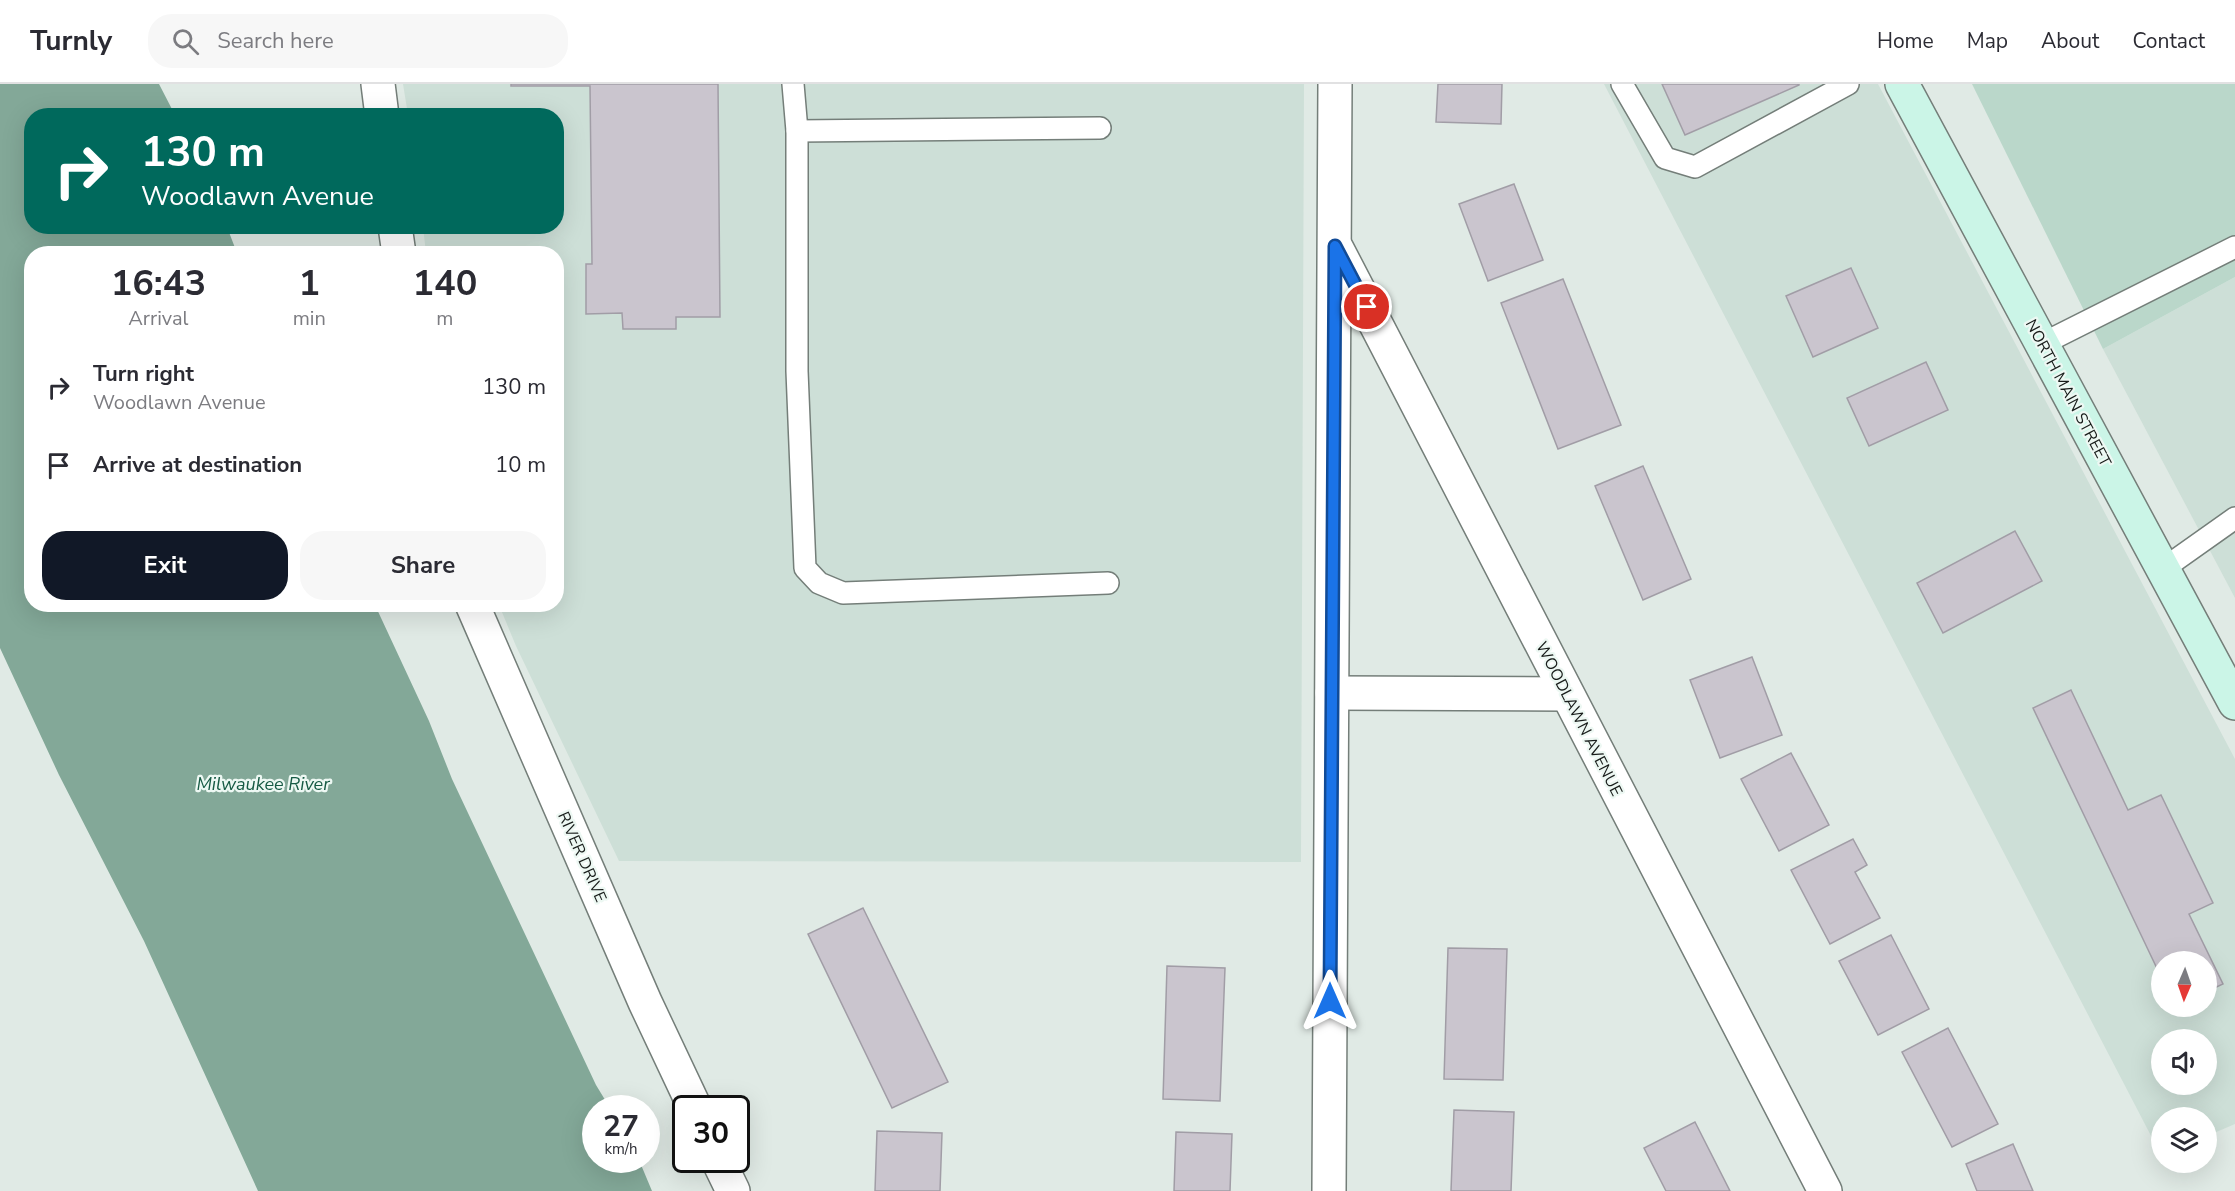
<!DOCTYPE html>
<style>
body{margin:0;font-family:"Nunito Sans",sans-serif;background:#f7f7f7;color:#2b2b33;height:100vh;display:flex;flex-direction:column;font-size:22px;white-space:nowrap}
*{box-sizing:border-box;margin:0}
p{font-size:20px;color:#7c7c81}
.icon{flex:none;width:33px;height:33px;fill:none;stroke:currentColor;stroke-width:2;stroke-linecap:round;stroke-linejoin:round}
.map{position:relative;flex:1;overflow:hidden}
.drawer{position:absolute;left:24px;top:162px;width:540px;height:366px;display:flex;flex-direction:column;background:#fff;border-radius:24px;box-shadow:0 6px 24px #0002}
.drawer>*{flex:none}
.top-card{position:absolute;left:24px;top:24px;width:540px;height:126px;border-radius:24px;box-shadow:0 6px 24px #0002;background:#00695c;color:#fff;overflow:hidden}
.needle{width:39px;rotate:182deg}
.controls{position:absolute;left:2151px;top:867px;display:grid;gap:12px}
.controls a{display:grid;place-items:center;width:66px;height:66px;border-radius:50%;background:#fff;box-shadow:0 6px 24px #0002;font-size:30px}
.speed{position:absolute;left:582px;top:1011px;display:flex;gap:12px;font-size:30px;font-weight:700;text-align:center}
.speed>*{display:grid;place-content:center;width:78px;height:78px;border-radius:50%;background:#fff;box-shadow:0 6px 24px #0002;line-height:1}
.speed small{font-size:15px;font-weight:400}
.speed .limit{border:3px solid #111;border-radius:9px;background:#fff;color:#111}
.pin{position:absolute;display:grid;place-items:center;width:51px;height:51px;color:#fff;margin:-26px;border:3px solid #fff;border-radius:50%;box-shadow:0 2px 6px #0007}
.me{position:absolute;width:66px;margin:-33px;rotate:0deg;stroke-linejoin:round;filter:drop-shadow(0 0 4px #0008)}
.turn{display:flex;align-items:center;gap:21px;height:126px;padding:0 18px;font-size:27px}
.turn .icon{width:78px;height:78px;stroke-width:2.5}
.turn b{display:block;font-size:42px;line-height:51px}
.eta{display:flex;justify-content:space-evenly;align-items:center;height:102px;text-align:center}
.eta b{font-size:36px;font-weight:700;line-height:42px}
.action{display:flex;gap:12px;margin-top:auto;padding:12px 18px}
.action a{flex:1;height:69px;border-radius:24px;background:#111827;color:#fff;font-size:24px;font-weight:700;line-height:69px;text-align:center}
.action a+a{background:#f7f7f7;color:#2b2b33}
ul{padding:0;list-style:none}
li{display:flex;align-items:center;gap:18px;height:78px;padding:0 18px}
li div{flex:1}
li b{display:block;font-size:22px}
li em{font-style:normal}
header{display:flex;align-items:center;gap:36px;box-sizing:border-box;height:84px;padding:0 30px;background:#fff;border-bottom:2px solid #e1e1e2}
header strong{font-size:28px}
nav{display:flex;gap:33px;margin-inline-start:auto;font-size:21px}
.search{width:420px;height:54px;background:#f7f7f7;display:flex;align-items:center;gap:15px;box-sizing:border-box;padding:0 21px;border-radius:24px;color:#7c7c81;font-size:22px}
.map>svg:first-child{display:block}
.built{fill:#cddfd7;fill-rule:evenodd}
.green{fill:#bad7ca}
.water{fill:#83a898}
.building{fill:#cac5ce;stroke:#a19da6;stroke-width:1.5}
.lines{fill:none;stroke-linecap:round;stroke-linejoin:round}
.service-casing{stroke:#747e79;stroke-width:24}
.minor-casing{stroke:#747e79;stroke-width:36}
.secondary-casing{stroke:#747e79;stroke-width:36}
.service{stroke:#fff;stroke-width:21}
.minor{stroke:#fff;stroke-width:33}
.secondary{stroke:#cbf5e7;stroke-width:33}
.route-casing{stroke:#114b97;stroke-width:15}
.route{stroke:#1a73e8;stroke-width:10}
.labels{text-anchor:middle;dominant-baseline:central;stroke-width:4.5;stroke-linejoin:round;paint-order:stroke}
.street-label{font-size:16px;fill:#171b19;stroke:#edf8f3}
.water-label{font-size:18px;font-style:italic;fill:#165a44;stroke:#edf8f3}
</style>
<header>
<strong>Turnly</strong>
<div class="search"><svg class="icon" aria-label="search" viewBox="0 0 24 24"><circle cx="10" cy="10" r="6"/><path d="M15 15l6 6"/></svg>Search here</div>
<nav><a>Home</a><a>Map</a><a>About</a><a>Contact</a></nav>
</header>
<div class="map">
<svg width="2235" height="1107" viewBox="0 0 2235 1107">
<rect width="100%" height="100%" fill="#e0eae5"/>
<g class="built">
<path d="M403,0h901l-3,778 -682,-1 -103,-215 -17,-41 57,-1v-350l-130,-1 -3,-26 133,-1v-110l-148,-1z"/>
<path d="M1604,0h274l357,675v365l-28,12 -1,-18h-44l-1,37zM2162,878h44v44h-44zM2162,956h44v44h-44z"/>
<path d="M2235,193v321l-132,-249z"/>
</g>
<path class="green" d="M1972,0h263v193l-132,72z"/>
<path class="water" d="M0,0h159l16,31 -143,1v110l195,1 10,26 -205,1v350l343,1 54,116 23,58 144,306 14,23h-14v52h43l13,31h-394l-114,-250 -85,-166 -59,-127z"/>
<g class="building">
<path d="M511,0h207l2,233h-44v12h-53l-1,-16 -36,1v-50h6l-2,-178h-79z"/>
<path d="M1438,0h64l-1,40 -65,-2z"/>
<path d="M1662,0h137v1l-114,50z"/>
<path d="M1514,100l29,76 -55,21 -29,-77z"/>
<path d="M1851,184l27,60 -65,29 -27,-61z"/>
<path d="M1563,195l58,146 -63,24 -57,-146z"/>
<path d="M1926,278l22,48 -79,36 -22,-48z"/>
<path d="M1643,382l48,113 -48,21 -48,-114z"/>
<path d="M2015,447l27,50 -99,52 -26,-50z"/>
<path d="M1752,573l30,78 -62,23 -30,-78z"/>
<path d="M2071,606l57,120 33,-15 52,108 -24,11 34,70 -17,8v-30h-44v17l-129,-271z"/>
<path d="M1791,669l38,72 -50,26 -38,-72z"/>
<path d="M1853,755l14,26 -12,7 25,46 -50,26 -39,-74z"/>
<path d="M863,824l85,174 -56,26 -84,-174z"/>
<path d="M1891,851l38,74 -51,26 -39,-74z"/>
<path d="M1448,864l59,1 -4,131 -59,-1z"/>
<path d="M1167,882l58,2 -5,133 -57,-2z"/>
<path d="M1948,944l50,96 -46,23 -50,-95z"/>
<path d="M1454,1026l60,2 -3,79h-60z"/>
<path d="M1695,1038l35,69h-64l-22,-43z"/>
<path d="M877,1047l65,2 -2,58h-65z"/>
<path d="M1176,1048l56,2 -2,57h-56z"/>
<path d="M2013,1060l20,47h-56l-11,-27z"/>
</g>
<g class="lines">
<defs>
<g id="service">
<path d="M793,0l4,47v240l8,197 14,15 24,10 265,-10"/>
<path d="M1622,0l43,74 30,9 153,-83"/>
<path d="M797,47l303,-3"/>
<path d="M2042,260l193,-97"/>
<path d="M2163,485l72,-51"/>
</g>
<g id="minor">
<path d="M378,0l4,32"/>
<path d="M395,142l4,28"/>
<path d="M1337,165l488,942"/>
<path d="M472,520l173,398 50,106"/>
<path d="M1332,609l234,1"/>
<path d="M718,1076l15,31"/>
<path d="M1329,1107l6,-1107"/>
</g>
<path id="secondary" d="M1902,0l333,619"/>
</defs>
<use href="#service" class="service-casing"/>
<use href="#minor" class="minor-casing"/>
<use href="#secondary" class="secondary-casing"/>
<use href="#service" class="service"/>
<use href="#minor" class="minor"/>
<use href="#secondary" class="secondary"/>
</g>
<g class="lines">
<defs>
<path id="route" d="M1330,917l5,-755 32,61"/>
</defs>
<use href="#route" class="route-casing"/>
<use href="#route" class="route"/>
</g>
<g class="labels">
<g class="street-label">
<text transform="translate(2068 309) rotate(62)">NORTH MAIN STREET</text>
<text transform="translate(1579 635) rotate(63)">WOODLAWN AVENUE</text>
<text transform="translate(582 773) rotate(66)">RIVER DRIVE</text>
</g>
<g class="water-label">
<text x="263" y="700">Milwaukee River</text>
</g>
</g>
</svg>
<div class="controls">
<a><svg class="needle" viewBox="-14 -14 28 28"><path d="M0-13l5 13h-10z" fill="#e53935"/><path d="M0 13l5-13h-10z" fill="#7c7c81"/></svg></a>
<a><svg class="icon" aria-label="sound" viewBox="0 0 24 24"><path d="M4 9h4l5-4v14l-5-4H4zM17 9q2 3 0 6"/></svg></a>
<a><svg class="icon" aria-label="layers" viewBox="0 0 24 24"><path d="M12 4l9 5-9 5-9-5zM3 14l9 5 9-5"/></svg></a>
</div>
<div class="speed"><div>27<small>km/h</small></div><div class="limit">30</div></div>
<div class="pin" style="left:1367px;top:223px;background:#d93025"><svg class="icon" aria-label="arrive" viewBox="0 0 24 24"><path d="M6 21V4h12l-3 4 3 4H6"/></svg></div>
<svg class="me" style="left:1330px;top:917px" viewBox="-20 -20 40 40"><path d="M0-17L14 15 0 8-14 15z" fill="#1a73e8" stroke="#fff" stroke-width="4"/></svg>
<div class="top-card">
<div class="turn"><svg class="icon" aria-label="right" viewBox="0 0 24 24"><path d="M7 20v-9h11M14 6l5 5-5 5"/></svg><div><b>130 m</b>Woodlawn Avenue</div></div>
</div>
<section class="drawer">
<div class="eta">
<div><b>16:43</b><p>Arrival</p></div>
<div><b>1</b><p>min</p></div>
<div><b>140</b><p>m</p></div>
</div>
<ul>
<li><svg class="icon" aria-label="right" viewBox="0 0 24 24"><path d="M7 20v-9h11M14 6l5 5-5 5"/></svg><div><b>Turn right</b><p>Woodlawn Avenue</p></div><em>130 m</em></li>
<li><svg class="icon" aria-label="arrive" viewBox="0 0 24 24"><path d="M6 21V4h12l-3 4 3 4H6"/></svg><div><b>Arrive at destination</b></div><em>10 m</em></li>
</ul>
<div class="action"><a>Exit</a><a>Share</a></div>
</section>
</div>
